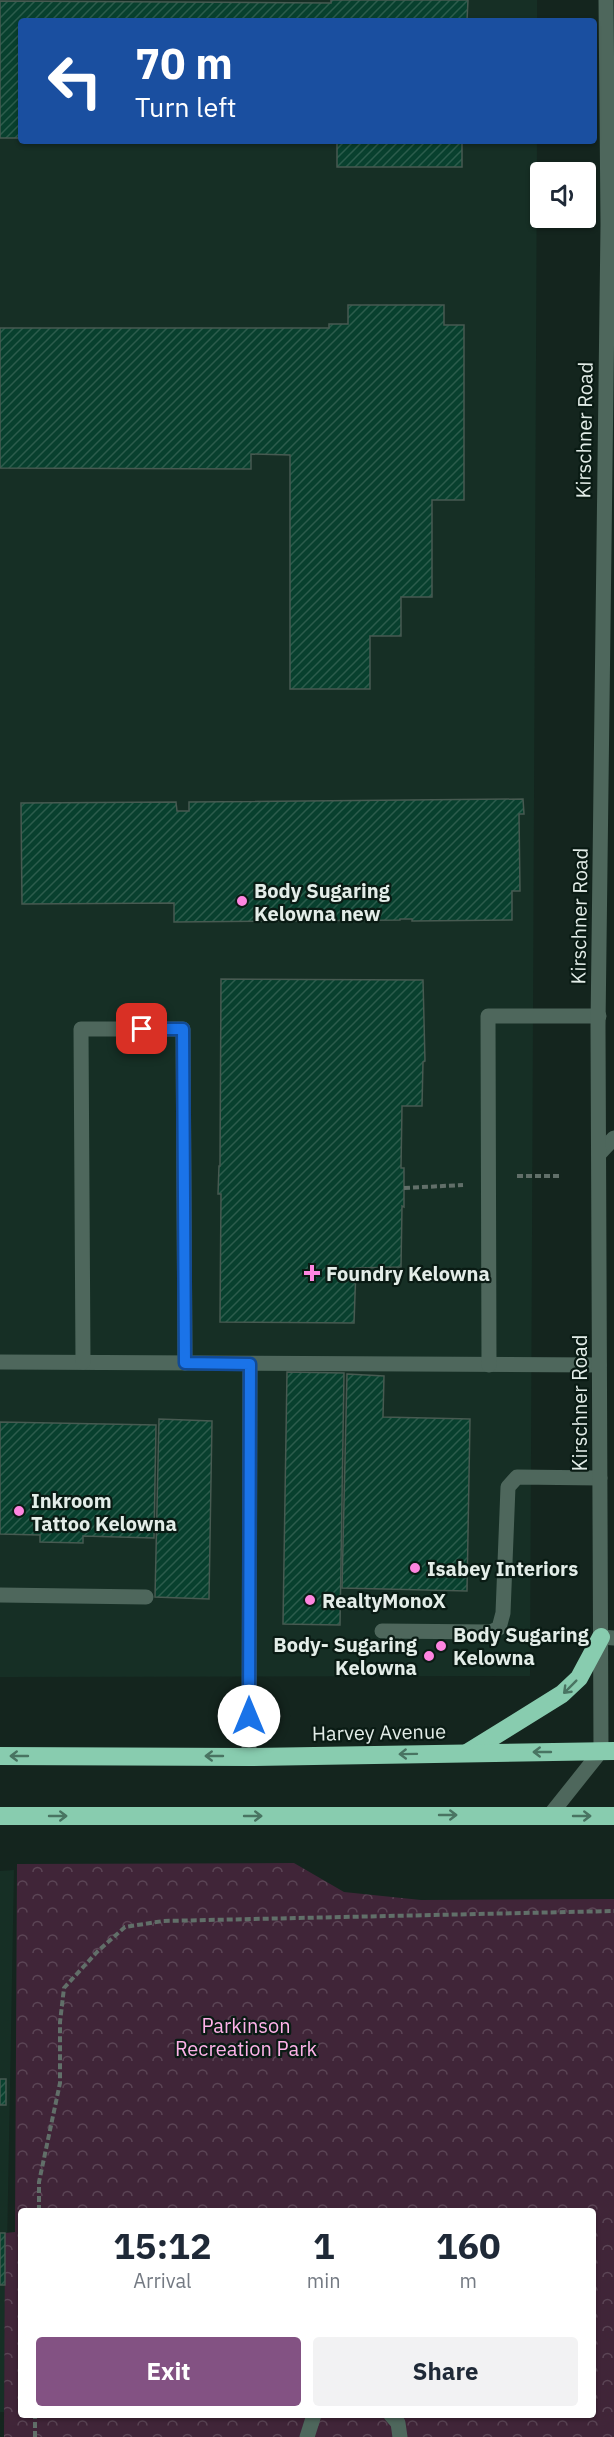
<!DOCTYPE html>
<style>
body{margin:0;font-family:"IBM Plex Sans",sans-serif;background:#f2f2f3;color:#1f2937;height:100vh;display:flex;flex-direction:column;font-size:22px;white-space:nowrap}
*{box-sizing:border-box;margin:0}
p{font-size:20px;color:#747a83}
.icon{flex:none;width:33px;height:33px;fill:none;stroke:currentColor;stroke-width:2;stroke-linecap:round;stroke-linejoin:round}
.map{position:relative;flex:1;overflow:hidden}
.drawer{position:absolute;left:18px;top:2208px;width:578px;height:210px;display:flex;flex-direction:column;background:#fff;border-radius:6px;box-shadow:0 2px 4px #0004}
.drawer>*{flex:none}
.hud{position:absolute;left:18px;top:18px;width:579px;height:126px;border-radius:6px;box-shadow:0 2px 4px #0004;background:#1a4fa0;color:#fff;overflow:hidden}
.controls{position:absolute;left:530px;top:162px;display:grid;gap:12px}
.controls a{display:grid;place-items:center;width:66px;height:66px;border-radius:6px;background:#fff;box-shadow:0 2px 4px #0004;font-size:30px}
.pin{position:absolute;display:grid;place-items:center;width:51px;height:51px;color:#fff;margin:-26px;border-radius:12px;box-shadow:0 3px 9px #0006}
.me{position:absolute;width:66px;margin:-33px;rotate:0deg;stroke-linejoin:round;filter:drop-shadow(0 0 4px #0008)}
.turn{display:flex;align-items:center;gap:21px;height:126px;padding:0 18px;font-size:27px}
.turn .icon{width:78px;height:78px;stroke-width:2.5}
.turn b{display:block;font-size:42px;line-height:51px}
.eta{display:flex;justify-content:space-evenly;align-items:center;height:102px;text-align:center}
.eta b{font-size:36px;font-weight:800;line-height:42px}
.action{display:flex;gap:12px;margin-top:auto;padding:12px 18px}
.action a{flex:1;height:69px;border-radius:6px;background:#835283;color:#fff;font-size:24px;font-weight:800;line-height:69px;text-align:center}
.action a+a{background:#f2f2f3;color:#1f2937}
.map>svg:first-child{display:block}
.built{fill:#162f25}
.park{fill:url(#park-crowns);fill-rule:evenodd}
.building{fill:url(#building-hatch);stroke:#475a51;stroke-width:1.5}
.lines{fill:none;stroke-linecap:round;stroke-linejoin:round}
.path{stroke:#616f69;stroke-width:4;stroke-dasharray:6 3;stroke-linecap:butt}
.lane{stroke:#4e675c;stroke-width:15}
.street{stroke:#4e675c;stroke-width:15}
.highway{stroke:#88ccaf;stroke-width:18}
.oneway{stroke:#497462}
.route-casing{stroke:#114b97;stroke-width:15}
.route{stroke:#1a73e8;stroke-width:10}
.poi-dot{fill:#fe85e0;stroke:#0a1b14;stroke-width:2}
.labels{text-anchor:middle;dominant-baseline:central;stroke-width:4.5;stroke-linejoin:round;paint-order:stroke}
.street-label{font-size:20px;fill:#e3ede8;stroke:#0a1b14}
.poi-label{font-size:20px;font-weight:bold;fill:#e3ede8;stroke:#0a1b14;text-anchor:start}
.park-label{font-size:20px;fill:#fdb2e8;stroke:#0a1b14}
</style>
<div class="map">
<svg width="614" height="2437" viewBox="0 0 614 2437">
<defs>
<pattern id="park-crowns" width="20" height="18" patternUnits="userSpaceOnUse" patternTransform="scale(1.5)"><rect width="20" height="18" fill="#402538"/><path d="M2 6a3 3 0 1 1 6 0M12 15a3 3 0 1 1 6 0" fill="none" stroke="#5b4555"/></pattern>
<pattern id="building-hatch" width="6" height="6" patternUnits="userSpaceOnUse" patternTransform="scale(1.5)"><rect width="6" height="6" fill="#08402e"/><path d="M-1 1l2-2M0 6l6-6M5 7l2-2" fill="none" stroke="#2c5c4c"/></pattern>
</defs>
<rect width="100%" height="100%" fill="#14251e"/>
<g class="built">
<path d="M0,0h537v21h-516v120h516l-7,1535 -530,1z"/>
<path d="M14,1870l-10,542h-4v-541z"/>
</g>
<path class="park" d="M294,1863l50,29 77,8 193,-1v538h-610l1,-204 10,-1 2,-368zM21,2211h571v204h-571z"/>
<g class="building">
<path d="M331,0h137l-1,21h-446v117h-21v-137l331,2z"/>
<rect x="337" y="141" width="125" height="26"/>
<path d="M348,305h96v20h20v175h-32v97h-31v39h-31v53h-80v-234l-39,-1v15l-251,-1v-140h329v-4h19z"/>
<path d="M523,799l1,15h-5l1,77h-8v29l-100,1v-2h-12v1l-226,2v-19l-152,1 -1,-101 155,-1 1,9h12v-9z"/>
<path d="M221,979l202,1 2,81 -2,1 -1,44h-20l-1,62h3v39l-2,-1 -1,61 -45,1 -2,55 -134,-1 1,-128h-3l1,-28h1z"/>
<path d="M287,1372l57,1 -4,252 -57,-1z"/>
<path d="M347,1374l37,2 -1,41 87,2 -3,172 -125,-3z"/>
<path d="M159,1419l53,2 -3,178 -54,-2z"/>
<path d="M0,1422l156,3 -2,113 -71,-2v7l-43,-1v-7l-40,-1z"/>
<rect x="0" y="2079" width="6" height="26"/>
<rect x="0" y="2233" width="5" height="52"/>
</g>
<g class="lines">
<g class="path">
<path d="M517,1176h42"/>
<path d="M404,1188l59,-3"/>
<path d="M39,2211v-29l21,-99v-61l4,-34 33,-36 28,-25 38,-6 451,-10"/>
<path d="M35,2437v-22"/>
</g>
<g class="lane">
<path d="M599,1154l15,-16"/>
<path d="M0,1362l599,3"/>
<path d="M83,1362l-2,-333h102l2,334"/>
<path d="M489,1365l-1,-349h111"/>
<path d="M0,1595l146,2"/>
<path d="M382,1631l109,1 8,-4 4,-15 5,-126 9,-10 83,1"/>
<path d="M601,1637l13,1"/>
<path d="M249,1757l1,-393"/>
</g>
<g class="street">
<path d="M550,1815l51,-64 -3,-725 10,-801 -2,-225"/>
<path d="M391,2415l7,8 2,14"/>
<path d="M307,2437l7,-22"/>
</g>
<g class="highway">
<path d="M467,1753l95,-59 17,-16 22,-41"/>
<path d="M0,1756l249,1 365,-6"/>
<path d="M0,1816h614"/>
</g>
</g>
<defs><path id="oneway-shaft" d="M-6 0H5M1.5-3L5.5 0L1.5 3" fill="none" stroke-width="1.6" stroke-linecap="round" stroke-linejoin="round" transform="scale(1.5)"/></defs>
<g class="oneway">
<use href="#oneway-shaft" transform="translate(570 1687) rotate(135)"/>
<use href="#oneway-shaft" transform="translate(542 1752) rotate(180)"/>
<use href="#oneway-shaft" transform="translate(408 1754) rotate(179)"/>
<use href="#oneway-shaft" transform="translate(19 1756) rotate(-180)"/>
<use href="#oneway-shaft" transform="translate(214 1756) rotate(-180)"/>
<use href="#oneway-shaft" transform="translate(448 1815)"/>
<use href="#oneway-shaft" transform="translate(58 1816)"/>
<use href="#oneway-shaft" transform="translate(253 1816)"/>
<use href="#oneway-shaft" transform="translate(582 1816)"/>
</g>
<g class="lines">
<defs>
<path id="route" d="M142,1029h41l2,334 65,1 -1,352"/>
</defs>
<use href="#route" class="route-casing"/>
<use href="#route" class="route"/>
</g>
<g class="poi-dot">
<circle cx="242" cy="901" r="6"/>
<path d="M309 1264h6v6h6v6h-6v6h-6v-6h-6v-6h6z"/>
<circle cx="19" cy="1511" r="6"/>
<circle cx="415" cy="1568" r="6"/>
<circle cx="310" cy="1600" r="6"/>
<circle cx="441" cy="1646" r="6"/>
<circle cx="429" cy="1656" r="6"/>
</g>
<g class="labels">
<g class="street-label">
<text transform="translate(584 430) rotate(-89)">Kirschner Road</text>
<text transform="translate(579 916) rotate(-89)">Kirschner Road</text>
<text transform="translate(579 1403) rotate(-90)">Kirschner Road</text>
<text transform="translate(379 1732) rotate(-1)">Harvey Avenue</text>
</g>
<g class="poi-label">
<text x="254" y="890">Body Sugaring<tspan x="254" dy="23">Kelowna new</tspan></text>
<text x="326" y="1273">Foundry Kelowna</text>
<text x="31" y="1500">Inkroom<tspan x="31" dy="23">Tattoo Kelowna</tspan></text>
<text x="427" y="1568">Isabey Interiors</text>
<text x="322" y="1600">RealtyMonoX</text>
<text x="453" y="1634">Body Sugaring<tspan x="453" dy="23">Kelowna</tspan></text>
<text x="417" y="1644" text-anchor="end">Body- Sugaring<tspan x="417" dy="23">Kelowna</tspan></text>
</g>
<g class="park-label">
<text x="246" y="2025">Parkinson<tspan x="246" dy="23">Recreation Park</tspan></text>
</g>
</g>
</svg>
<div class="controls">
<a><svg class="icon" aria-label="sound" viewBox="0 0 24 24"><path d="M4 9h4l5-4v14l-5-4H4zM17 9q2 3 0 6"/></svg></a>
</div>
<div class="pin" style="left:142px;top:1029px;background:#d93025"><svg class="icon" aria-label="arrive" viewBox="0 0 24 24"><path d="M6 21V4h12l-3 4 3 4H6"/></svg></div>
<svg class="me" style="left:249px;top:1716px" viewBox="-20 -20 40 40"><circle r="19" fill="#fff"/><path d="M0-13L10 11 0 6-10 11z" fill="#1a73e8"/></svg>
<div class="hud">
<div class="turn"><svg class="icon" aria-label="left" viewBox="0 0 24 24"><path d="M17 20v-9H6M10 6l-5 5 5 5"/></svg><div><b>70 m</b>Turn left</div></div>
</div>
<section class="drawer">
<div class="eta">
<div><b>15:12</b><p>Arrival</p></div>
<div><b>1</b><p>min</p></div>
<div><b>160</b><p>m</p></div>
</div>
<div class="action"><a>Exit</a><a>Share</a></div>
</section>
</div>
